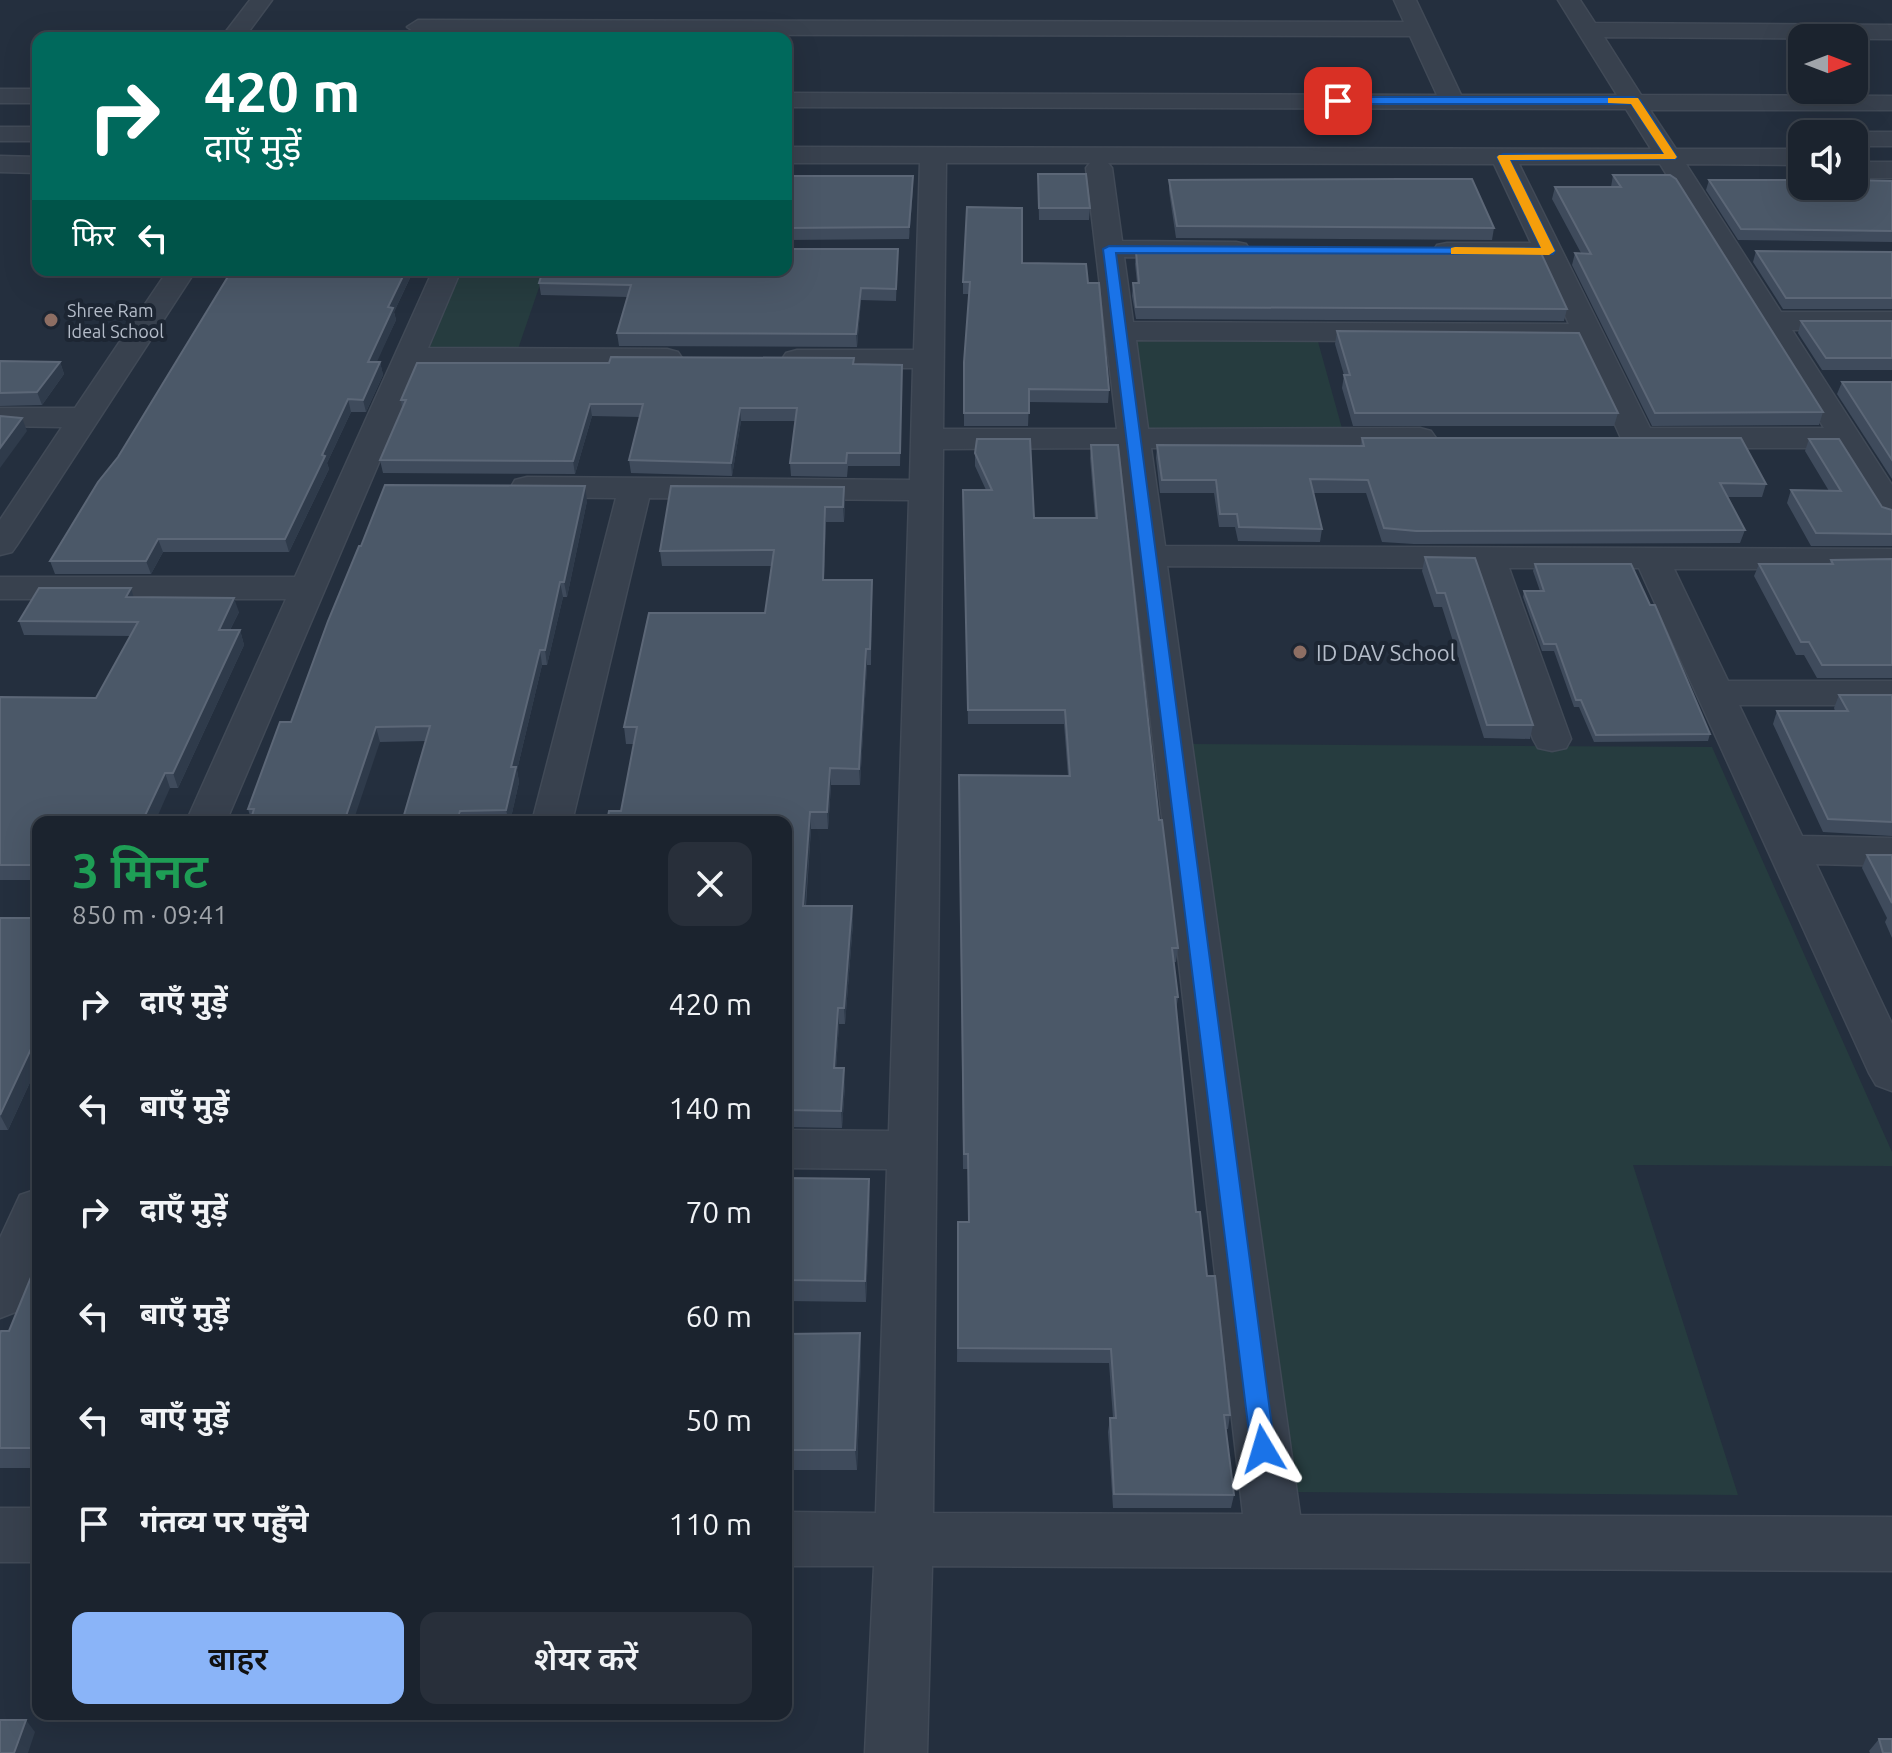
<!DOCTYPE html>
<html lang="hi">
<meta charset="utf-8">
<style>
body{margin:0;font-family:Ubuntu,"Noto Sans Devanagari",sans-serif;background:#282f3a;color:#f1f3f6;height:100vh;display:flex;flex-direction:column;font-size:30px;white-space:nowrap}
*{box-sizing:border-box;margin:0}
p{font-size:26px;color:#a0a4aa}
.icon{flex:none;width:44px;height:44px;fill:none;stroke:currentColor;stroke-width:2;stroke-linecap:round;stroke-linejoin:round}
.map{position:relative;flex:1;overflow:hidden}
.panel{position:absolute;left:32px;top:816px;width:760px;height:904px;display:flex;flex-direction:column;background:#1b232e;border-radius:16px;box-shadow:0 8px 32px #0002,0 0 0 2px #39404a}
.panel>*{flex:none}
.hud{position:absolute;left:32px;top:32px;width:760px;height:244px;border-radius:16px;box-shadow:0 8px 32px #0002,0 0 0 2px #39404a;background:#00695c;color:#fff;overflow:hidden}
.needle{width:52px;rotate:90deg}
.tools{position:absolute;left:1788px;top:24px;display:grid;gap:16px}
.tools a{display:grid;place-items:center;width:80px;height:80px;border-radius:16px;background:#1b232e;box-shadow:0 8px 32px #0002,0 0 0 2px #39404a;font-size:40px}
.pin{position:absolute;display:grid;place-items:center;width:68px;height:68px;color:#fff;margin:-34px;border-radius:16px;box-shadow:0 4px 12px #0006}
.me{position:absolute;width:88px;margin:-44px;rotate:353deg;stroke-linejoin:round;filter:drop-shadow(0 0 6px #0008)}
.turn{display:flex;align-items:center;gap:28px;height:168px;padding:0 40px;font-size:36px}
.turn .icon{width:104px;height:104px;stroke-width:2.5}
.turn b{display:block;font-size:56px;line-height:68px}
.then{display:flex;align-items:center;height:76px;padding:0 40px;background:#0003;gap:16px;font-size:30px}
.round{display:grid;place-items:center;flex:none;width:84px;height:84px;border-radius:16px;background:#282f3a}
.overview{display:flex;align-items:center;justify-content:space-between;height:136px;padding:0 40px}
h1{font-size:48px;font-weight:600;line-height:60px;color:#1e9e55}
.primary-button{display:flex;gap:16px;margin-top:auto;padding:16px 40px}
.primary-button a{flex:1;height:92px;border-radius:16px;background:#8ab4f8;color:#111;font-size:32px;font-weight:600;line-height:92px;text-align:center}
.primary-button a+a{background:#282f3a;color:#f1f3f6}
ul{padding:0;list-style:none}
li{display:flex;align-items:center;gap:24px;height:104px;padding:0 40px}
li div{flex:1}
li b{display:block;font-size:30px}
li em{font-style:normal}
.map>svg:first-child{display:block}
.green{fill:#263c3f}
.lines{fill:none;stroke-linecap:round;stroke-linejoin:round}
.minor-casing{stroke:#414a57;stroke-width:3}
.minor{fill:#38414e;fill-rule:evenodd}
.wall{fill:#3f4b5c}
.shaded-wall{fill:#2f3b4b}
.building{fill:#4b5868;stroke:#5c6777;stroke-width:2}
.route{fill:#1a73e8;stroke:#114b97;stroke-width:2}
.slow{fill:#f59e0b}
.education-dot{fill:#8d6e63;stroke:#1d2633;stroke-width:3}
.labels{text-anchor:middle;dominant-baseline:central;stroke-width:8;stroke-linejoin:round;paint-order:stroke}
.far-poi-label{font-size:18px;fill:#b4bcc9;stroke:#1d2633;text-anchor:start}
.poi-label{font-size:22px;fill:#b4bcc9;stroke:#1d2633;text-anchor:start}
</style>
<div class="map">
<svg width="1892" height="1753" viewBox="0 0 1892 1753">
<rect width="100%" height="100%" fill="#242f3e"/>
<g class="green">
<path d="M461,270h84l-27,79h-89z"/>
<path d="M1134,338h183l26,94 -197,-1z"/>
<path d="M1189,744l523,3 180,405v14l-259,-1 105,330 -450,-3z"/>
</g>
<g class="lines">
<defs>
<g id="minor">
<path d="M250,0h22l-28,38h-23z"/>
<path d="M1394,0h22l45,95h156l-59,-95h22l15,23 297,2v14l-288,-2 37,58 251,1v14h-242l26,39h126v16l-116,-1 95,148h111v18h-100l100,155v36l-12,-3 -44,-70h-201l-11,-3 -46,-103 -442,-2 12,89 272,-1 11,3 5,7 -5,7 -11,3h-269l14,98 727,3v20h-218l54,112h164v24h-153l63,131 90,2v28l-76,-2 76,160v67l-16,-6 -7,-12 -230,-505h-130l62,171 -5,9 -14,3 -14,-3 -5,-9 -59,-171 -307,-2 133,949 592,2v54l-960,-5 -5,187h-62l9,-187h-88v-54l90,1 11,-344 -101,-1v-38l103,1 20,-631 -260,-2 -77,324h-40l84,-324 -89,-1 -12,-3 -4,-7 4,-7 12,-3 383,3 3,-112h-116l-11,-3 -4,-6 4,-6 11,-3h117l6,-187h-134v-16l865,2 -25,-40 -840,-2v-14l651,2 -27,-59 -992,-2 -11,-7 11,-7 986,2zM946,163h144l-4,5 31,261h-174zM1108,163l386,1 37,79h-84l-10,2 -4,6 4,6 10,2h92l30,65 -436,-2 -9,-65 112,1 10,-2 4,-6 -4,-6 -10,-2 -114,-1 -10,-73zM1519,164h141l164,264h-174zM1119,448l124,1066 -310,-1 10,-1064z"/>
<rect x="0" y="89" width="38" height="14"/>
<rect x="0" y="127" width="38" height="14"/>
<path d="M1854,132h38v14h-38v-12h-9z"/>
<path d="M0,156l38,1v16l-38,-1z"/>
<rect x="1854" y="162" width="38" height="16"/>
<path d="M168,270h28l-179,275 -5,7 -12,3v-35l62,-93 -62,-1v-18h75z"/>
<path d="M433,270h28l-33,78 239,1 11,3 4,6 -4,6 -11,3 -247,-1 -194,456h-40l100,-223h-286v-22h295z"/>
<path d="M38,1189v78l-20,44 -18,7v-80l20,-43z"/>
<rect x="0" y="1508" width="38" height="54"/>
</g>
</defs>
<use href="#minor" class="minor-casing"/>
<use href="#minor" class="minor"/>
</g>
<g class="wall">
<path d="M1038,174l52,34 -1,12h-50z"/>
<path d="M1613,175l210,237 -4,13 -167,1 -80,-161 3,-12h6l-29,-54 3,-12h56z"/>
<path d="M786,176l127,12 -4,51 -123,1z"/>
<path d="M1169,180l325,48 -2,12 -316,-2 -7,-47z"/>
<path d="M1709,180l183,1v61l-154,-2 -32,-50z"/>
<path d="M1180,248l325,5 62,56 -3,12 -428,-2 -4,-23 1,-13h4l-2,-19 1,-12h44z"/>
<path d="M898,249l-2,52 -35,-1 -4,47 -238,-1 -2,-13 11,-36 -87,-2 -2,-12z"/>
<path d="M1756,251l136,1v57h-109l-30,-47z"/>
<path d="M1022,263l66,20 21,107 -1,13 -79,-1 -1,24h-64v-64l5,-68h-6v-12z"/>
<path d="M232,270h176l2,8 -16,34 2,8 -20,42h4l3,13 -17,37h-15l-24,51 2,6 -40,83h-126l-12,22h-96l-5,-13 68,-104z"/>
<path d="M1801,321h91v49h-70l-24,-37z"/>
<path d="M1337,331l281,82 -4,13h-261l-11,-38 2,-13 -9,-31z"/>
<path d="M854,358v6l48,13 -2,89h-52l-1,11 -56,-1 -1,-13 5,-42h-54l-9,55 -101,-3 -2,-13 11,-43 -48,-1 -17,58 -192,-1 -3,-13 22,-52 -1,-8 208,-37z"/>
<path d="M0,361l60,1 4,12 -22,31 -42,1z"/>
<path d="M1842,382h50v97l-55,-85z"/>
<path d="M1362,438l404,46 -4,13h-35l18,33 -5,13 -326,1 -32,-2 -16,-49h-53l9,36 -2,13 -82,-1 -3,-14h-16l-5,-34h-54l-4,-35 1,-13 203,1z"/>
<path d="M1809,439l73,68 10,3v36h-81l-24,-43 4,-13 38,1 -24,-40z"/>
<path d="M1091,445l68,375 19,128 -2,14h-2l4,35 -2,14 20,201 34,203 -2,14h-2l8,66 -3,13h-118l-5,-76 2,-14h3l-4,-55 -152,-1 1,-140h10v-53h-5l-4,-394 109,1 -4,-52h-96l-5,-234h23l-11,-24v-13l59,65h61l-5,-60z"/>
<path d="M671,486l174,16 -1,20h-18l-2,58h48l-1,85h-4l-7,120h-29l-3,44h-17l-5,77h46l1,17 -8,101h-6l-3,44 9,17 -3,43 -56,-1v-305l-152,-78h-8l-2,-17 141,-114 7,-47h-110l-2,-15z"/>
<path d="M587,501l-20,96h-4l-16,68h-5l-25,105 2,12 -9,40h-108l24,-81 -46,1 -129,77 -3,-10 43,-87z"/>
<path d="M1425,557l108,168 -3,14 -46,-1 -42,-131h-8l-12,-36z"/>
<path d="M1892,559v119h-75l-13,-23h-8l-42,-79 5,-12h70l2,-4z"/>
<path d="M1535,564l175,170 -2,7 -114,1 -15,-35h-5l-20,-56h-12l-19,-54 1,-6h16l-7,-20z"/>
<path d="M134,597l105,15 -9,18h10l4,15 -66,143h-8l-132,34v58h-38v-183l96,1 34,-62 -106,-1 -5,-14z"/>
<path d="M1839,695h53v141l-69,-4 -50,-108 4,-13h58l-1,-3z"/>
<path d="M1867,855h25v83l-7,-16 2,-4 -25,-50z"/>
<path d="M0,918h38v147l-30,65h-8z"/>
<path d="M786,1178l84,22 -4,102 -80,-1z"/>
<path d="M38,1260v208h-38v-134l9,-3z"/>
<path d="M786,1334l75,19 -4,117h-71z"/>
<path d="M1879,1739l13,14h-22l-1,-2z"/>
</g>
<g class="shaded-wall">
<path d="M913,176v12l-4,51v-12z"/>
<path d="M406,270h2l2,8 -16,34 2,8 -25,55 -3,-13 20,-55z"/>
<path d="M861,288v12l-4,47 -1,-13z"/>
<path d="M60,362l4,12 -22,31 -5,-13z"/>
<path d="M380,362l3,13 -17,37 -3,-12z"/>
<path d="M348,399l3,13 -24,51 2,6 -40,83 -4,-13z"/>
<path d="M590,404l2,12 -17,58 -2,-13z"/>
<path d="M740,408l1,13 -9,55 -1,-13z"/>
<path d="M22,418l5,13 -27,37v-20z"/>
<path d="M585,486l2,15 -20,96 -3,-15z"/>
<path d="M844,487l1,15 -1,20 -1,-15z"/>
<path d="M825,507l1,15 -3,74v-16z"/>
<path d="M158,539l5,13 -12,22 -5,-13z"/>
<path d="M560,582l3,15 -16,68 -2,-15z"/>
<path d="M131,588l4,14 -9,-5z"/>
<path d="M234,598l5,14 -16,32 -4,-14z"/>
<path d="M240,630l4,15 -66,143 -5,-15z"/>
<path d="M866,649l1,16 -7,120 -1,-16z"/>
<path d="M540,650l2,15 -25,105 2,12 -9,40h-1l-3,-12 5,-43z"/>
<path d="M376,727l4,15 -27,80h-9z"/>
<path d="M830,768l1,17 -3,44 -1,-17z"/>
<path d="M165,773l5,15 -15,34h-13z"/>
<path d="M460,811l3,11h-6z"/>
<path d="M810,812l1,17 -7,93 -1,-16z"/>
<path d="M852,906l1,17 -8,101 -1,-16z"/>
<path d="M838,1008l1,16 -4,61 -1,-17z"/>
<path d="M38,1034v31l-30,65 -8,-15z"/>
<path d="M844,1068l1,17 -3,43 -1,-17z"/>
<path d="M869,1179l1,21 -4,102 -1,-21z"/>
<path d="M860,1333l1,20 -4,117 -2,-20z"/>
<path d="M26,1720l9,12 -7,21h-14z"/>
</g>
<g class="building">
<path d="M1038,174h48l4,34h-51z"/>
<path d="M1613,175h57l6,4 147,233 -168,1 -80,-160 16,1 -36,-67h66z"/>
<path d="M786,176h127l-4,51 -123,1z"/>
<path d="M1403,179h69l22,49 -317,-2 -8,-46z"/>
<path d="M1709,180h93v6h52v-6l38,1v50l-151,-2z"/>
<path d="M967,207l55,1v55l64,1 2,19h11l10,107 -80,-1v24h-65v-51l6,-80h-7z"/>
<path d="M1180,248l324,2 1,3h36l26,56 -431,-2 -3,-24h6l-3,-31h44z"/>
<path d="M786,249h112l-2,40 -35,-1 -5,46 -239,-1 14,-48 -92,-2 4,-13h243z"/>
<path d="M1756,251l136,1v46h-106z"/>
<path d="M232,270h174l-18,37 5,1 -25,54h12l-17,38 -15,-1 -26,56 3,1 -40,83h-127l-12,22h-96l48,-79 20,-25z"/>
<path d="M1801,321h91v37h-66z"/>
<path d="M1337,331l242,2 39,80h-263l-11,-38h6z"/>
<path d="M611,357l243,1 -1,6 49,1 -2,88h-53l-1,10h-56l7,-55h-57l-9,55 -102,-3 14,-56h-53l-17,57 -193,-1 26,-60h-5l16,-37h192z"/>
<path d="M0,361l60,1 -23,30 -37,1z"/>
<path d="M1842,382h50v78z"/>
<path d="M0,416l22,2 -22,30z"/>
<path d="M1362,438h379l25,46 -46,-1 25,47 -329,1 -32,-3 -16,-48 -58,-1 12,50 -83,-2 -2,-13h-17l-4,-34h-54l-5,-35 207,1z"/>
<path d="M977,439h53l4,79h63l-6,-73h27l41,375h3l16,128h-6l6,49h-3l21,215h4l7,64h8l15,139h-6l10,80 -120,-1 -4,-76h6l-5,-69 -153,-1v-126h11l-1,-68h-4l-5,-379 111,1 -5,-66h-97l-5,-220h29l-17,-37z"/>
<path d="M1809,439h30l43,68 10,3v24l-76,-1 -25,-43 50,1z"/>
<path d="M385,485l200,1 -21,96h-4l-15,68h-5l-29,117h5l-10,43 -46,1 -3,11h-55l28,-96 -54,1 -32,95h-94l4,-13h-6l32,-87h11l37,-101 31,-75h2z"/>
<path d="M671,486l173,1 -1,20h-18l-2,73h49l-2,69h-4l-7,120 -29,-1 -3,44h-17l-7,94h49l-8,102h-6l-4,60h10l-3,43 -55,-1v-288h-179l2,-11h12l16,-84h-13l25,-114h116l9,-63 -114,1z"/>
<path d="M1425,557l50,1 58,167h-46l-42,-132h-8z"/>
<path d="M1892,559v106h-70l-13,-23h-8l-42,-78h74l-2,-4z"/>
<path d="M1535,564h96l19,41h5l55,129 -114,1 -15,-35h-5l-20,-56h-12l-20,-53h20z"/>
<path d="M39,588h92l-5,9 108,1 -15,32h21l-67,143h-8l-23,49h-104v43h-38v-168l96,1 42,-76 -119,-1z"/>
<path d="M1839,695h53v127l-64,-3 -51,-108h71z"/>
<path d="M1867,855h25v48z"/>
<path d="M0,918h38v116l-38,81z"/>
<path d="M786,1178l83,1 -4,102 -79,-1z"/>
<path d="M38,1260v181l-3,7h-35v-114l1,-3h8z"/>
<path d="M860,1333l-5,117h-69v-116z"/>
<path d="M0,1720h26l-12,33h-14z"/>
<path d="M1879,1739h13v14h-9z"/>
</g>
<path class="route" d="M1634,97l6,3 37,57 -2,2 -165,1 45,91 -2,3 -437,-1 159,1196 -3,7 -9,4 -8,-4 -4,-7 -148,-1200 6,-3 432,2 -44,-91 6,-3h161l-33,-50h-293l-5,-3 5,-4z"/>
<path class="slow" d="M1608,98h30l39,59 -2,2 -165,1 45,91 -6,4 -98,-1v-6l4,-1 86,1 -44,-91 2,-2 165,-1 -33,-50 -23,-1z"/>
<g class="education-dot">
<circle cx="51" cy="320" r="8"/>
<circle cx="1300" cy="652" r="8"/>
</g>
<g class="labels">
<g class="far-poi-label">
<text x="67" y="310">Shree Ram<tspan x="67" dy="21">Ideal School</tspan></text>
</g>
<g class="poi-label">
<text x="1316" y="652">ID DAV School</text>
</g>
</g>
</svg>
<div class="tools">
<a><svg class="needle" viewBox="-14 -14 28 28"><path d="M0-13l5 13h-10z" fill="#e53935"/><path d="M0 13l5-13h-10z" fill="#a0a4aa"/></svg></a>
<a><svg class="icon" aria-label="sound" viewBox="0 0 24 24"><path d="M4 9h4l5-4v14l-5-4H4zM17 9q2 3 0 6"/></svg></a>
</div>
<div class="pin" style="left:1338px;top:101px;background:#d93025"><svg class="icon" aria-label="arrive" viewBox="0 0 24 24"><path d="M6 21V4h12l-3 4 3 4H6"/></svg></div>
<svg class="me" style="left:1263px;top:1449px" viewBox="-20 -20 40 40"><path d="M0-17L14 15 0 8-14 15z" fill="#1a73e8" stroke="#fff" stroke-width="4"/></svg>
<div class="hud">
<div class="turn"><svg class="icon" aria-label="right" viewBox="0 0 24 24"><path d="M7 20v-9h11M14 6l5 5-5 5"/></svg><div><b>420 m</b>दाएँ मुड़ें</div></div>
<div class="then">फिर<svg class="icon" aria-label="left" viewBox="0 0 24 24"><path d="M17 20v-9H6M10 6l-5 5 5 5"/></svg></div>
</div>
<section class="panel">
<div class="overview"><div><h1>3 मिनट</h1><p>850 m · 09:41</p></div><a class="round"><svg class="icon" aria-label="close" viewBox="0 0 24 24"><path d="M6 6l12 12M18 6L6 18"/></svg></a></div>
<ul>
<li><svg class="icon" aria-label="right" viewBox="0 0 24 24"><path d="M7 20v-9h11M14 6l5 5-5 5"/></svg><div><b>दाएँ मुड़ें</b></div><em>420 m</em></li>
<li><svg class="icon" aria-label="left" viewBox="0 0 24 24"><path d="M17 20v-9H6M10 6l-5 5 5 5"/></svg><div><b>बाएँ मुड़ें</b></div><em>140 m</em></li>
<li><svg class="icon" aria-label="right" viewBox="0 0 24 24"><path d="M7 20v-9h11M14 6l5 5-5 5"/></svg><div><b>दाएँ मुड़ें</b></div><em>70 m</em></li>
<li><svg class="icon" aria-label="left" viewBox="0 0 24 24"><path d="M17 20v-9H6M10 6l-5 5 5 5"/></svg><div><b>बाएँ मुड़ें</b></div><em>60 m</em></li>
<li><svg class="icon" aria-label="left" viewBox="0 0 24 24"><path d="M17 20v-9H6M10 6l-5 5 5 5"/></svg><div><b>बाएँ मुड़ें</b></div><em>50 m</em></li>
<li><svg class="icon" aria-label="arrive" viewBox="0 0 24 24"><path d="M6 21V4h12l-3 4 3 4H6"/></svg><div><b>गंतव्य पर पहुँचे</b></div><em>110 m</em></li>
</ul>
<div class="primary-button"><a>बाहर</a><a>शेयर करें</a></div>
</section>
</div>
